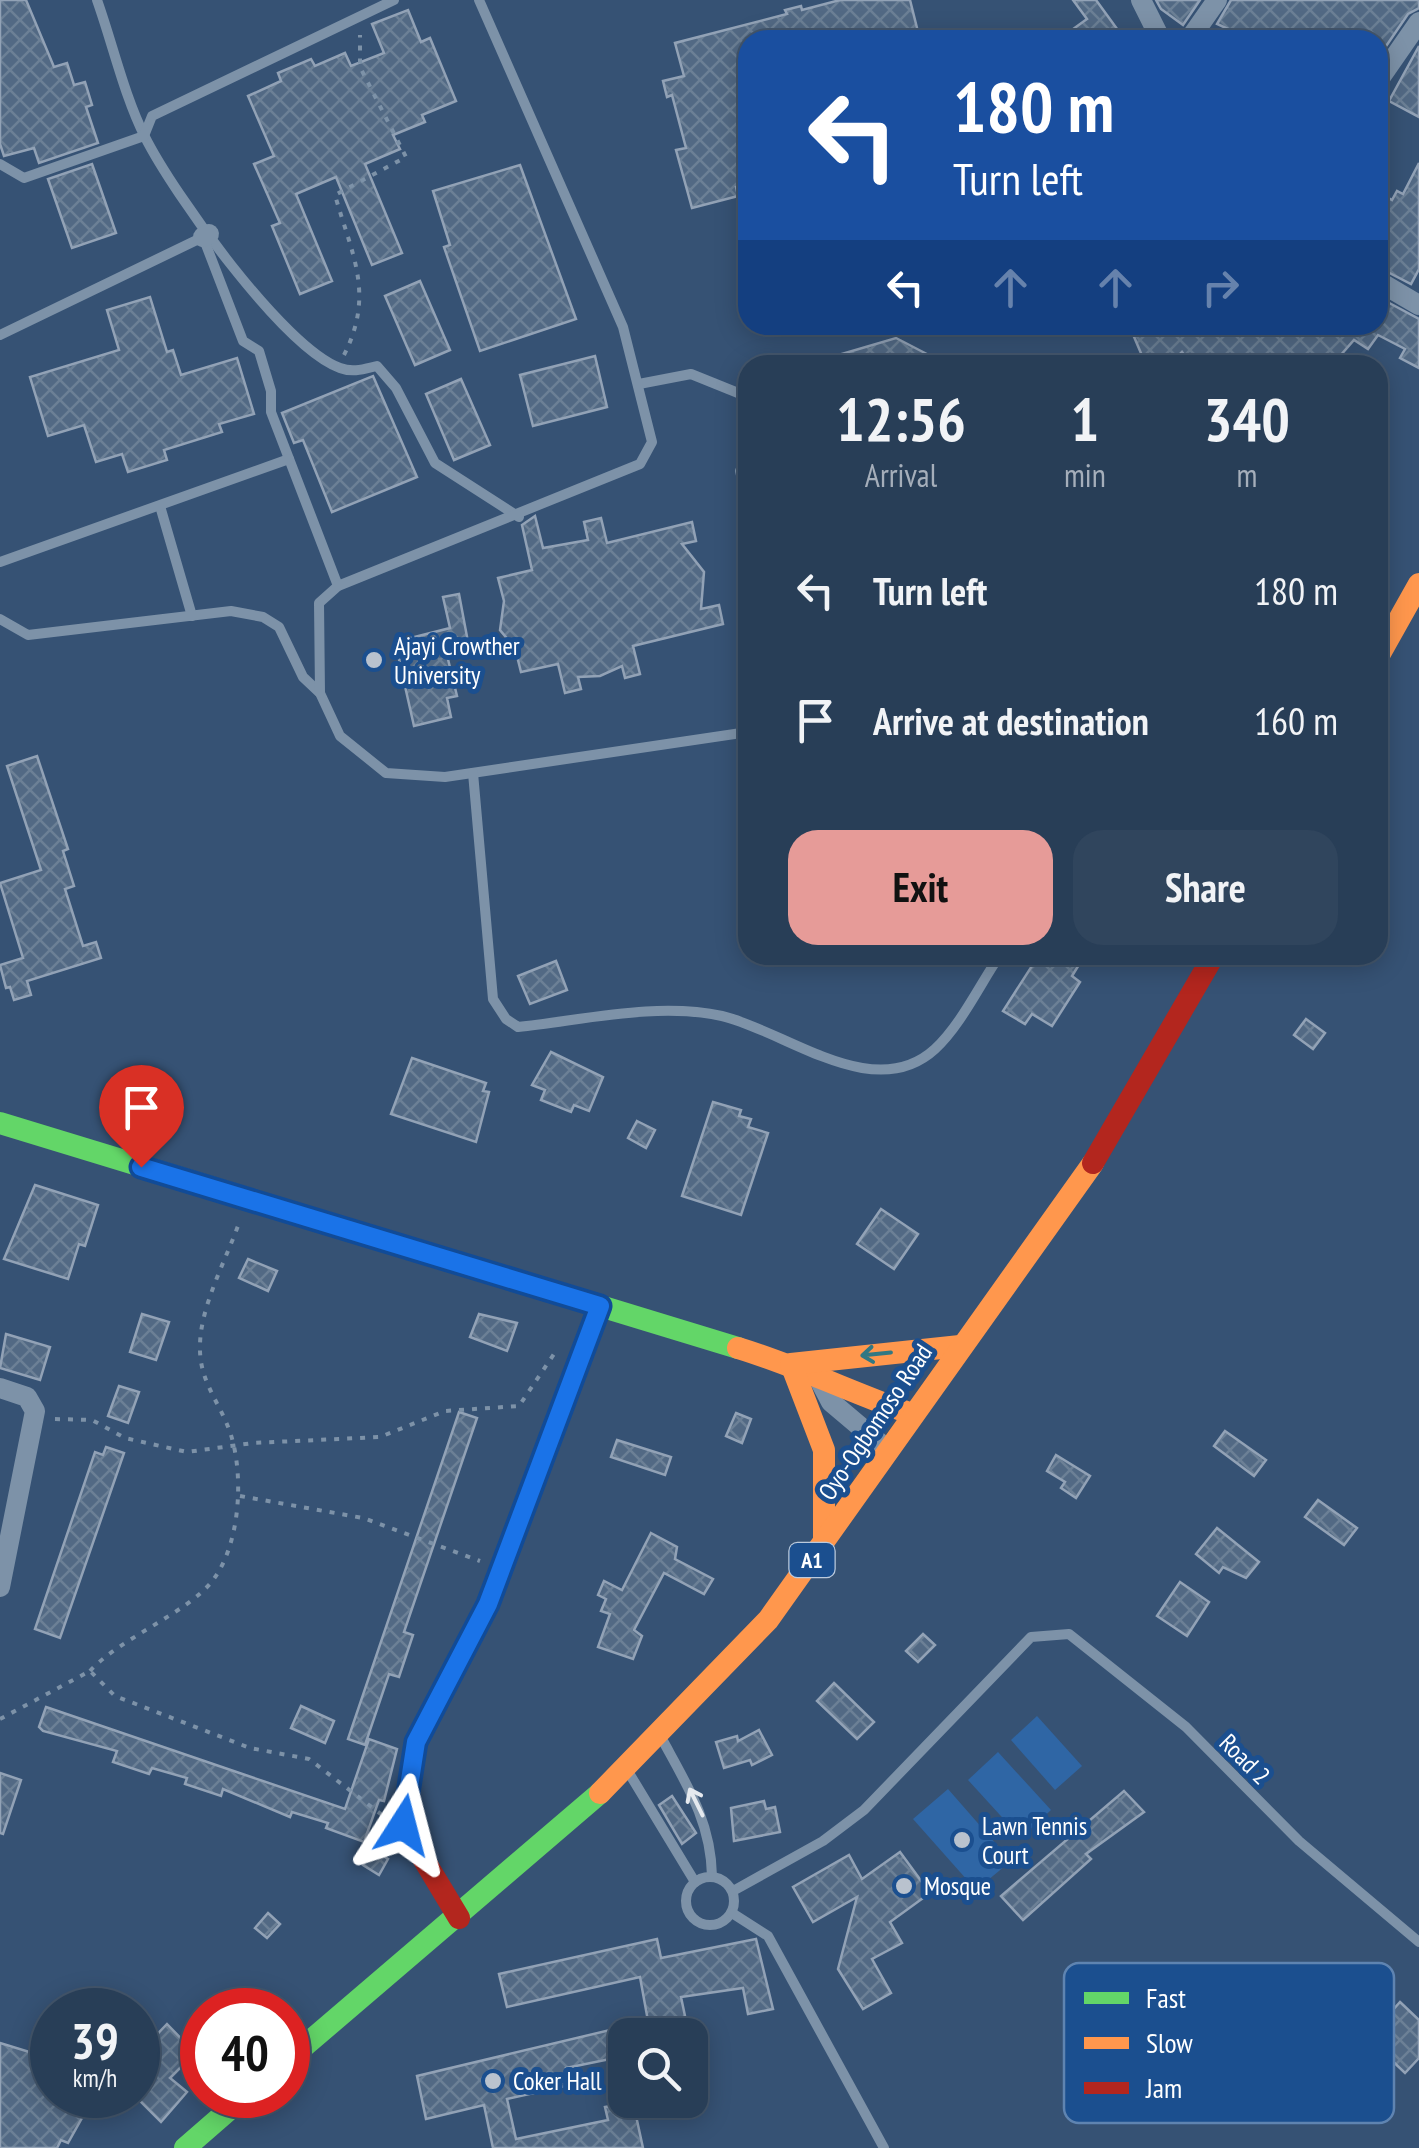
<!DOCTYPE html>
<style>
body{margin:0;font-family:"PT Sans Narrow",sans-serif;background:#30455d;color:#f1f3f6;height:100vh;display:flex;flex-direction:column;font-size:38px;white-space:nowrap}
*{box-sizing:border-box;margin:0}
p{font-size:32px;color:#a5aeba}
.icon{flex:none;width:55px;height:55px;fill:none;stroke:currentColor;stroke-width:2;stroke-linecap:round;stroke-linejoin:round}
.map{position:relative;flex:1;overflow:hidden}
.drawer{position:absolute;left:738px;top:355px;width:650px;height:610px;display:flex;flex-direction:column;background:#283e57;border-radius:30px;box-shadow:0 5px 25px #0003,0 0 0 2px #44576d}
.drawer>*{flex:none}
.hud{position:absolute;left:738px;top:30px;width:650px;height:305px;border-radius:30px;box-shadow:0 5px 25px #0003,0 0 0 2px #44576d;background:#1a4fa0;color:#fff;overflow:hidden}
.fabs{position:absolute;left:608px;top:2018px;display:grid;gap:20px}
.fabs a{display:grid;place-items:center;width:100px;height:100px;border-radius:20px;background:#283e57;box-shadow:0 5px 25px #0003,0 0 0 2px #44576d;font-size:50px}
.speed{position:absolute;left:30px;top:1988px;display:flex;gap:20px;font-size:50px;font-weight:700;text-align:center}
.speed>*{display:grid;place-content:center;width:130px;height:130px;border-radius:50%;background:#283e57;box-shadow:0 5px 25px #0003,0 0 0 2px #44576d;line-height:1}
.speed small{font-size:25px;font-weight:400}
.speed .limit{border:15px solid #d22;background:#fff;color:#111}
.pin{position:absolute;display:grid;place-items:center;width:85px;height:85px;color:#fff;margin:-102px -42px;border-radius:50% 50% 50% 0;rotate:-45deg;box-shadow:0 0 10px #0007}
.pin .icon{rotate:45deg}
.me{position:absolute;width:110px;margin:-55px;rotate:9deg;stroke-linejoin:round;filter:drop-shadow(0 0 8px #0008)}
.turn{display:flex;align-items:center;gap:35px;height:210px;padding:0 50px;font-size:45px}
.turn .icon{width:130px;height:130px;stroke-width:2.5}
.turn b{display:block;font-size:70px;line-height:85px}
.lanes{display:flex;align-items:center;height:95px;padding:0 50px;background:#0003;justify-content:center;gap:50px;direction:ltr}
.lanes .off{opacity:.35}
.eta{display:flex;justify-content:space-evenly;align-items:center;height:170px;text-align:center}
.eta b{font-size:60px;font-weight:700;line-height:70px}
.button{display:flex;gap:20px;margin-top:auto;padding:20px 50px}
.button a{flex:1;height:115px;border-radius:30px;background:#e69b98;color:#111;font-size:40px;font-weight:700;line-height:115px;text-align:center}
.button a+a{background:#30455d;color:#f1f3f6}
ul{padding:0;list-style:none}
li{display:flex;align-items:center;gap:30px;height:130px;padding:0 50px}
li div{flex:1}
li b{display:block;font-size:38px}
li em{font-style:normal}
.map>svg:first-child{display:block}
.pitch{fill:#2f66a5}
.building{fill:url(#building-cross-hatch);stroke:#92a2b6;stroke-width:2.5}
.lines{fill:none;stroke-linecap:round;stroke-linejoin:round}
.path{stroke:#7d92a8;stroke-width:4;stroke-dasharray:5 8;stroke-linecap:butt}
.lane{stroke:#7d92a8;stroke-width:10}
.street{stroke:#7d92a8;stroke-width:20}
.fast{stroke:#63d668;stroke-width:22}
.slow{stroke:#ff974d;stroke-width:22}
.jam{stroke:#b3261e;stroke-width:22}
.oneway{stroke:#317883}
.oneway2{stroke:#e5e9ee}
.route-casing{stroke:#114b97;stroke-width:25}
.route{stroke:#1a73e8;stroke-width:18}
.poi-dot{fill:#b9c2ce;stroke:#1b4f8f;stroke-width:4}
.labels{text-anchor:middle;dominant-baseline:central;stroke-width:10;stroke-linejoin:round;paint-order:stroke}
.shield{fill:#1b4f8f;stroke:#bbcadd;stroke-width:2.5}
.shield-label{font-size:22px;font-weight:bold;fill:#fff}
.poi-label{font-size:25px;fill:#fff;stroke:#1b4f8f;text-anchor:start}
.street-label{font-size:25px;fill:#fff;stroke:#1b4f8f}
.key{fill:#1b4f8f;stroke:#5f84b1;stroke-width:2.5}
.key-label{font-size:28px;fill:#fff}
</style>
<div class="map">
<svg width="1419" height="2148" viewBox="0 0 1419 2148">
<defs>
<pattern id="building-cross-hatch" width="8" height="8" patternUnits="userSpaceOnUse" patternTransform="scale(2.5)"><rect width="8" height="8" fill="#526984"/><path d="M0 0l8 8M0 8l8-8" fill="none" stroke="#6c8096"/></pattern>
</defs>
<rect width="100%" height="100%" fill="#365274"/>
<g class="pitch">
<path d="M1037,1716l45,50 -27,24 -44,-50z"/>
<path d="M998,1752l53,58 -30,28 -53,-58z"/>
<path d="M948,1789l63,72 -35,29 -63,-71z"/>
</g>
<g class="building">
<path d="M0,0h26l28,67 13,-4 7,22 11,-3 7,23 -6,2 12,36 -59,20 -5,-15 -30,8 -4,-12z"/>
<path d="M840,0h70l10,40h-172v144l-12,3 2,9 -46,12 -16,-58 10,-2 -14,-53 -5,2 -4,-16 21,-5 -9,-33 112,-29 -2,-4 16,-4 1,4z"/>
<path d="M1073,0h23l24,33 -9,7h-53l29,-21z"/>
<path d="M1156,0h44l-17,25 -22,-16z"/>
<path d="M1231,0h188v8l-11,6 -30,44v-18h-126l-35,-16z"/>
<path d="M408,10l13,32 9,-4 26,63 -34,14 3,7 -32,13 7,14 -35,15 37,89 -30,12 -36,-88 -40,17 36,87 -32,13 -28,-68 8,-3 -26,-59 20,-8 -26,-60 33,-15 -3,-8 33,-14 4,7 30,-13 6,13 33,-13 -12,-29z"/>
<path d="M1419,46v71l-30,-16z"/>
<path d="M1419,163v106l-8,15 -33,-17v-75l14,8 5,-9 6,3z"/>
<path d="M92,164l24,69 -44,15 -24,-69z"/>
<path d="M520,165l56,154 -96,32 -36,-104 6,-2 -17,-54z"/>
<path d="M420,281l30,69 -35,15 -30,-69z"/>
<path d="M150,297l17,55 6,-2 8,25 56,-17 17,56 -35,10 3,8 -58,18 3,10 -39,12 -6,-18 -26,8 -12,-37 -36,11 -18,-59 89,-27 -12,-40z"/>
<path d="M1378,297l41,22v49l-19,-10 5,-9 -27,-14 -10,14 -14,-9 -22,25h-94l-5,-5 -7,5h-34l-10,-13 -13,13h-23l-17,-40h84l11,10 10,-10h144z"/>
<path d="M896,338l52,27h-130v-4z"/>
<path d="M595,356l12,51 -74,19 -13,-51z"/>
<path d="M373,376l44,101 -85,35 -29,-72 -9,3 -12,-30z"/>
<path d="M461,379l29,66 -36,15 -28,-66z"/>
<path d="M535,516l8,32 45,-8 -4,-18 17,-4 6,25 85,-21 4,19 -14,3 22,28 -3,37 18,-4 4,19 -90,22 7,28 -15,4 -3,-12 -22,10 -22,1 3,12 -16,4 -7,-29 -37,8 -6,-24 -15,-18 4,-29 -6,-23 34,-8 -10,-45z"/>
<path d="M459,594l9,48 -23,5 12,49 -10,2 4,19 -37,9 -19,-84 55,-14 -7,-31z"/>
<path d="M37,756l31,93 -5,2 11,35 -9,3 18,57 13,-4 5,16 -74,23 4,14 -17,5 -4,-13 -4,1 -6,-23 23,-7 -23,-75 41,-13 -34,-104z"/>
<path d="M1039,955h46l-13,21 8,6 -28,44 -20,-12 -7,10 -22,-13z"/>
<path d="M556,961l11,29 -37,14 -12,-28z"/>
<path d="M1306,1019l19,14 -12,16 -19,-14z"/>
<path d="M551,1052l52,25 -14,34 -15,-6 -3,7 -30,-12 4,-10 -13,-5z"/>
<path d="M412,1058l74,25 -3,8 6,1 -13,50 -85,-28z"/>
<path d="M713,1102l28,8 -2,6 12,3 -3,8 20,6 -27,82 -59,-19z"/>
<path d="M637,1121l18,9 -9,18 -18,-10z"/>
<path d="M35,1185l63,20 -13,41 -6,-2 -11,35 -64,-20z"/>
<path d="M881,1209l37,25 -24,35 -37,-25z"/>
<path d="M248,1259l29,12 -9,20 -29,-13z"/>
<path d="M142,1314l27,8 -13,38 -26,-8z"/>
<path d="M479,1314l38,9 -10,28 -37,-14z"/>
<path d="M6,1334l44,13 -10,33 -40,-12z"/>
<path d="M119,1386l20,6 -11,31 -20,-7z"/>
<path d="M459,1412l18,6 -73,214 9,3 -14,42 -10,-3 -24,71 -17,-6z"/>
<path d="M736,1413l15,6 -9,24 -16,-7z"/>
<path d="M1225,1431l41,29 -12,16 -40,-30z"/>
<path d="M617,1440l54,17 -6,18 -54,-18z"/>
<path d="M106,1447l18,6 -64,185 -25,-9 60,-177 8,3z"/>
<path d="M1056,1455l34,21 -14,22 -15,-10 4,-6 -18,-11z"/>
<path d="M1318,1500l39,28 -13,17 -39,-28z"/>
<path d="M1217,1528l42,34 -13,16 -23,-11 -4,6 -23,-19z"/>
<path d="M651,1533l26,14 -2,12 38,20 -9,15 -40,-21 -30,57 8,6 -9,23 -35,-12 12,-33 -9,-3 5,-12 -8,-4 6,-14 18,9z"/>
<path d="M1180,1582l29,20 -22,34 -30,-20z"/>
<path d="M923,1634l12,11 -17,17 -12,-11z"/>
<path d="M834,1683l40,39 -17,17 -40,-38z"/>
<path d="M301,1706l33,15 -9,22 -34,-15z"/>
<path d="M46,1707l299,102 24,-70 28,10 -13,52 -5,-1 -15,42 -38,-14 2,-5 -36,-11 -2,5 -67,-28 -2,7 -36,-12 2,-6 -35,-10 -3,6 -36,-12 4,-11 -74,-20 -4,-4z"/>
<path d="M759,1730l13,25 -20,10 -2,-5 -26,8 -8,-26 21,-6 1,5z"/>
<path d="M0,1773l21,7 -18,54 -3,-1z"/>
<path d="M1124,1791l20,21 -58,42 5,5 -68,61 -22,-24z"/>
<path d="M672,1796l24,37 -14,11 -23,-39z"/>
<path d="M764,1801l2,8 9,-2 5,25 -46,9 -3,-33z"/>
<path d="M372,1849l16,10 -9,16 -16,-10z"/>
<path d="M900,1852l30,41 -40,29 12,21 -30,16 19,34 -28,16 -25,-40 19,-72 -44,25 -20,-35 56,-32 13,24z"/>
<path d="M268,1913l12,11 -13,14 -12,-10z"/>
<path d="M657,1939l4,19 95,-19 17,70 -25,5 -5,-26 -62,9 8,38h-64v21l-59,12 4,17 -63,14 9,40 92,-19 -3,-13 28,-5 10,46h-150l-9,-43 -58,14 -9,-43 231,-55 -8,-44 -133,30 -8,-33z"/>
<path d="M1400,2002l19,18v38l-14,15 -20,-19 -1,-34z"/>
<path d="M167,2024l28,29 -25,25 17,14 -26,30 -27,-27 25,-32 -15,-15z"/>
<path d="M0,2043l52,16v36h35l-6,11 6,3 -19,34 -7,-3 -4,8h-57z"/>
</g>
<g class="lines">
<g class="path">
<path d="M344,355c31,-61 8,-100 -9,-160l71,-38 -46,-90v-32"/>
<path d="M55,1419l37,1 33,18 62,14 66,-9 127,-6 65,-26 74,-5 39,-58"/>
<path d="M240,1496l123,22 117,43"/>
<path d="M90,1671c30,-33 98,-58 123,-91 28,-37 31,-107 17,-148 -11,-31 -31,-51 -30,-86 0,-39 26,-86 39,-123"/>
<path d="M0,1719l90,-48 25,25 135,52 59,11 73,56"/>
</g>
<g class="lane">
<path d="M97,0c16,45 27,95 48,137 28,56 139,211 195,231 13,5 24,1 37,-2l19,22 39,75 84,54"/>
<path d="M0,164l24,14 120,-42 8,-20 242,-116"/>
<path d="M0,335l203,-98 40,104 16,10 12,40v21l67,174"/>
<path d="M639,384l52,-10 57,23"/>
<path d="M748,454l-8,17 8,33"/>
<path d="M160,506l32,110"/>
<path d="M0,562l289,-103"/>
<path d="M0,619l28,16 203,-24 32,6 16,10 24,50 17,16 20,43 46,37 59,4 303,-45"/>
<path d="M320,693l-1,-90 19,-17 302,-122 12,-22 -29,-115 -144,-327"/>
<path d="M473,773l20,226 13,20 12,8c66,-7 139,-25 204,-11 64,15 152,89 213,33 26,-24 45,-65 65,-94"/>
<path d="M662,1739c25,46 49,83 50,137"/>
<path d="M629,1773l66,109"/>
<circle cx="710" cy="1901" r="24"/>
<path d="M733,1891l90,-50 41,-31 167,-173 38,-3 117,93 113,114 120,101"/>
<path d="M732,1913l36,23 116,212"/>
</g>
<g class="street">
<path d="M1141,0l20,40"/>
<path d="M1189,40l28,-40"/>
<path d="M1378,81l41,-59"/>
<path d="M203,237l6,-3"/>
<path d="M1378,281l41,24"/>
<path d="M820,1381l11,21 58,49"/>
<path d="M0,1388l27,9 8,14 -35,176"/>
</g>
<g class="fast">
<path d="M0,1123l738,225"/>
<path d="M288,2060l312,-267"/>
<path d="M185,2148l61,-53"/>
</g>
<g class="slow">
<path d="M1378,657l41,-73"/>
<path d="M738,1348c59,18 115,45 174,66"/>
<path d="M541,1462l59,-156"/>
<path d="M824,1541v-91l-33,-86 169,-18"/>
<path d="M600,1793l168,-173 325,-457"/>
</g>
<g class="jam">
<path d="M1093,1163l121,-208"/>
<path d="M459,1918l-56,-93 13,-83 72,-138 53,-142"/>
</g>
</g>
<defs><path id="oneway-shaft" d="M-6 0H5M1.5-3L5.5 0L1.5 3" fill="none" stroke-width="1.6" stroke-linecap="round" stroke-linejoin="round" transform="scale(2.5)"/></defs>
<use class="oneway" href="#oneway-shaft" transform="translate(876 1354) rotate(174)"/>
<use class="oneway2" href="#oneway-shaft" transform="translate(696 1802) rotate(-116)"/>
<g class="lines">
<defs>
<path id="route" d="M141,1167l459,139 -112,298 -72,138 -13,83"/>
</defs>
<use href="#route" class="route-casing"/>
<use href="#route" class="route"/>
</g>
<g class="poi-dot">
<circle cx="374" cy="660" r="10"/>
<circle cx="962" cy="1840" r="10"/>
<circle cx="904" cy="1886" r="10"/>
<circle cx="493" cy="2081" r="10"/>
</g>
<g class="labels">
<rect class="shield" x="789.5" y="1543" width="45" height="34" rx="8"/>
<g class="shield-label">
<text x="812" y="1560">A1</text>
</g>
<g class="poi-label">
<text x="394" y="646">Ajayi Crowther<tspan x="394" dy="29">University</tspan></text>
<text x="982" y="1826">Lawn Tennis<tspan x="982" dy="29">Court</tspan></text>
<text x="924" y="1886">Mosque</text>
<text x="513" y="2081">Coker Hall</text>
</g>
<g class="street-label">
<text transform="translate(875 1422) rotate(-56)">Oyo-Ogbomoso Road</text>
<text transform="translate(1245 1759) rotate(45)">Road 2</text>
</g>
</g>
<rect x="1064" y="1963" width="330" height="160" rx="15" class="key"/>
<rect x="1084" y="1992" width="45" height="12" fill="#63d668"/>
<rect x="1084" y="2037" width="45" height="12" fill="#ff974d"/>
<rect x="1084" y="2082" width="45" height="12" fill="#b3261e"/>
<g class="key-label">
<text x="1146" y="2008">Fast</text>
<text x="1146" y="2053">Slow</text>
<text x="1146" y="2098">Jam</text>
</g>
</svg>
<div class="fabs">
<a><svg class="icon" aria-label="search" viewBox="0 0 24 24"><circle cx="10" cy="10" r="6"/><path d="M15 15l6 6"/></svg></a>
</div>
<div class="speed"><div>39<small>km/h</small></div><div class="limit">40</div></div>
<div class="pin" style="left:141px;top:1167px;background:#d93025"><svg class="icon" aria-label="arrive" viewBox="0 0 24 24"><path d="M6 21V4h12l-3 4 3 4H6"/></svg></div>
<svg class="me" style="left:403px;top:1825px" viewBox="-20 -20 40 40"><path d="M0-17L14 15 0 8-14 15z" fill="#1a73e8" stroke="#fff" stroke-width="4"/></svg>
<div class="hud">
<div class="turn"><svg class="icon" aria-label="left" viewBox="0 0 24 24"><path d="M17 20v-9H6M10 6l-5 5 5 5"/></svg><div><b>180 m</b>Turn left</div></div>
<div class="lanes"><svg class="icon" aria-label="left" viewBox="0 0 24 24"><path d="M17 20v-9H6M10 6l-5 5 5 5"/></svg><svg class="icon off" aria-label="ahead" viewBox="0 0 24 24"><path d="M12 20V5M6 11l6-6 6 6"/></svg><svg class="icon off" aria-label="ahead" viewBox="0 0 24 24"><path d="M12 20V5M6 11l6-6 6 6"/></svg><svg class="icon off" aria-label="right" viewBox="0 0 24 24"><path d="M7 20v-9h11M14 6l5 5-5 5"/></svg></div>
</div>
<section class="drawer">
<div class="eta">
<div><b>12:56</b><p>Arrival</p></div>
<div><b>1</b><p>min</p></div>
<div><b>340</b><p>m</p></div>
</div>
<ul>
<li><svg class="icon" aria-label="left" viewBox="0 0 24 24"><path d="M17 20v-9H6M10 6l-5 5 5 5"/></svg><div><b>Turn left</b></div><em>180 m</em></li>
<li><svg class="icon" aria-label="arrive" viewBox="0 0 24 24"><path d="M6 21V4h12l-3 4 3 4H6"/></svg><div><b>Arrive at destination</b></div><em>160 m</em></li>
</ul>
<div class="button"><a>Exit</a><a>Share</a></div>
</section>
</div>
